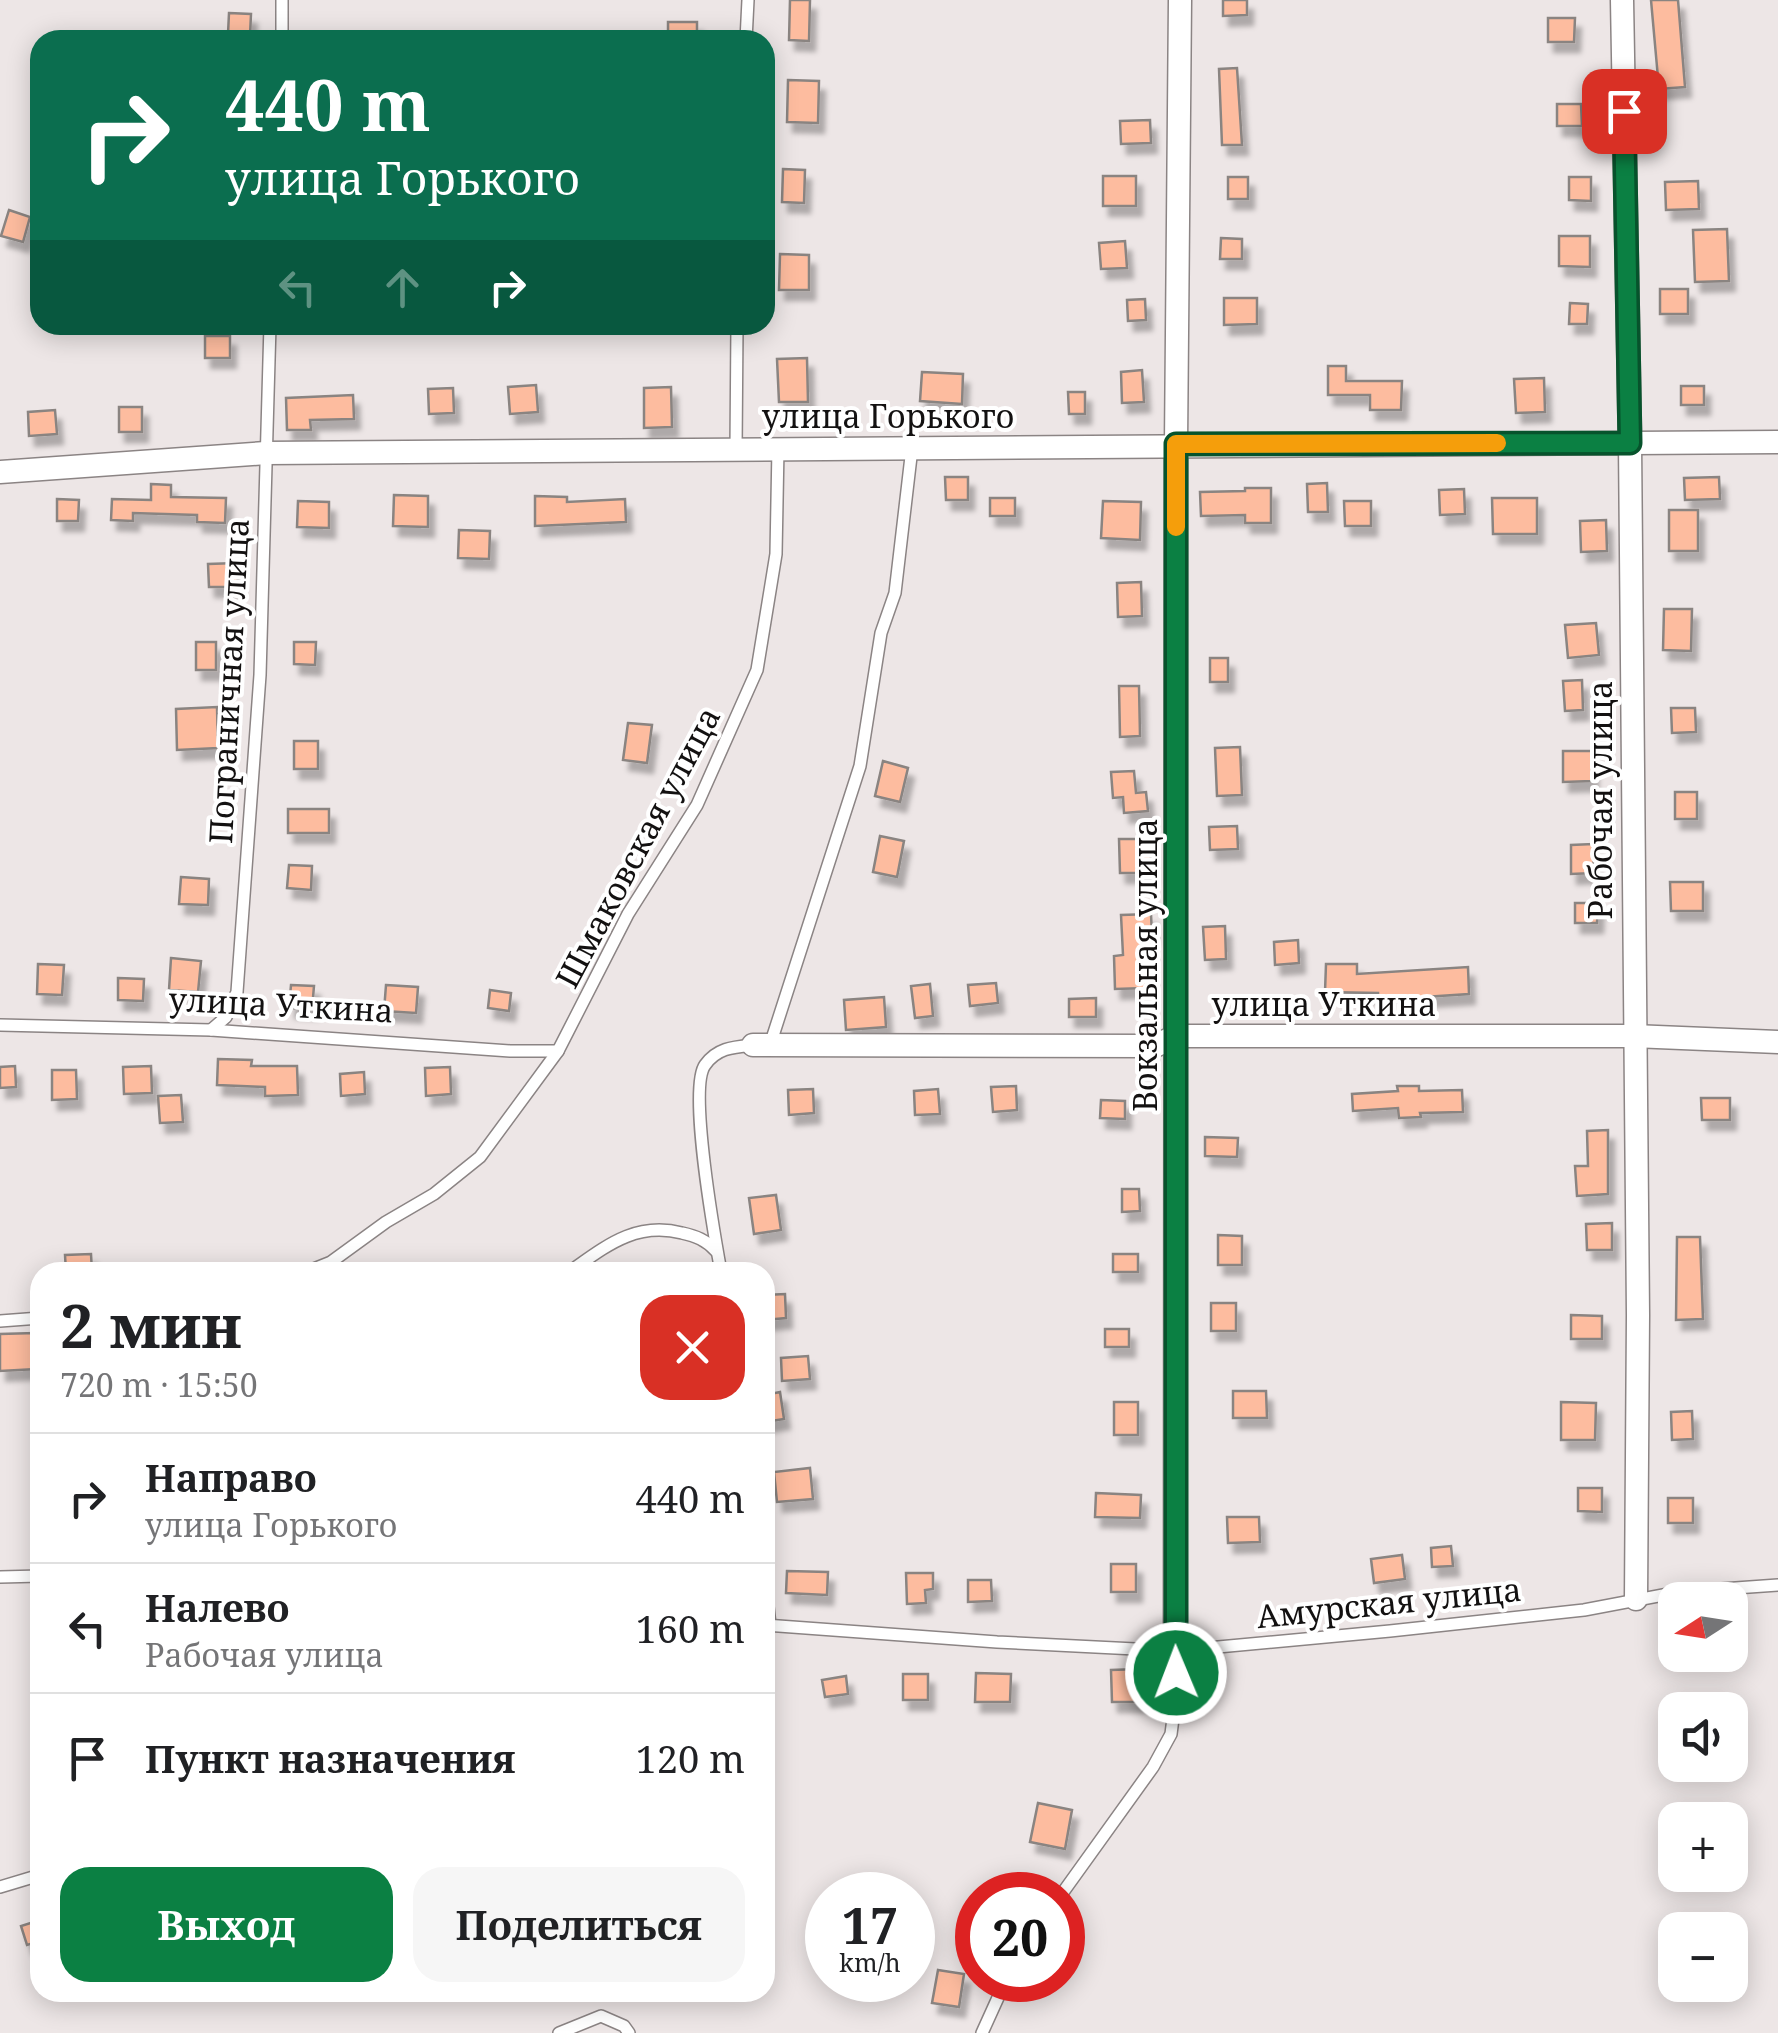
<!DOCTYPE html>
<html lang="ru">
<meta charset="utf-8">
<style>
body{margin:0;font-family:"Noto Serif",serif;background:#f6f6f6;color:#202124;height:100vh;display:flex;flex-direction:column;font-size:38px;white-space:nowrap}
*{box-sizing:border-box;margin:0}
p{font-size:32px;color:#757577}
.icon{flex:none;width:55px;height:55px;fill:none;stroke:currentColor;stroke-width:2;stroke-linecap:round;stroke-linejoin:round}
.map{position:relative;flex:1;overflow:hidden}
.details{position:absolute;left:30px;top:1262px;width:745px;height:740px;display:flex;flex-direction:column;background:#fff;border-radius:30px;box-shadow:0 5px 25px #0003}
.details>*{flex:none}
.top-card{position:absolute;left:30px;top:30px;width:745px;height:305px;border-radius:30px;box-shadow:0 5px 25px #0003;background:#0b6e4f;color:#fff;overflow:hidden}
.needle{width:65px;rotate:258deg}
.fabs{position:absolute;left:1658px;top:1582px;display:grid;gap:20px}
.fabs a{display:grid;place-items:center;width:90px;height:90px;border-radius:20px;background:#fff;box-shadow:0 5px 25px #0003;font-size:50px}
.speed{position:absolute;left:805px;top:1872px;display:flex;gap:20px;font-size:50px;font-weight:700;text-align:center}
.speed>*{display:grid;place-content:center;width:130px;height:130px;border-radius:50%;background:#fff;box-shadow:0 5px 25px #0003;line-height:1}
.speed small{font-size:25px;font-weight:400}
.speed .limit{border:15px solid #d22;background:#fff;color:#111}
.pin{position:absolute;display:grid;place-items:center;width:85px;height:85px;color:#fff;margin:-42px;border-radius:20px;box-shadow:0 5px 15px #0006}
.me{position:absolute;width:110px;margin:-55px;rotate:359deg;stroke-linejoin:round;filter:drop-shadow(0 0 8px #0008)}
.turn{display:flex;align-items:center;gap:35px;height:210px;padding:0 30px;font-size:45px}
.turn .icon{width:130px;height:130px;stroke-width:2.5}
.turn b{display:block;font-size:70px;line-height:85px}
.lanes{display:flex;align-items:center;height:95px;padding:0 30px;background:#0003;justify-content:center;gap:50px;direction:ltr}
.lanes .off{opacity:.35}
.round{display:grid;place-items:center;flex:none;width:105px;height:105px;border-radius:30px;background:#f6f6f6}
.overview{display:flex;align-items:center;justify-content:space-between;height:170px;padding:0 30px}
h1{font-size:60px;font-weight:700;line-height:75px}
.button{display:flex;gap:20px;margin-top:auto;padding:20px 30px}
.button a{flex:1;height:115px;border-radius:30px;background:#0b8043;color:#fff;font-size:40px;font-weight:700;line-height:115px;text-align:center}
.button a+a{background:#f6f6f6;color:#202124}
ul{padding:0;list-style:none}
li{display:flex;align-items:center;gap:30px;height:130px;padding:0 30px;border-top:2px solid #e0e0e0}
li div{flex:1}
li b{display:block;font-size:38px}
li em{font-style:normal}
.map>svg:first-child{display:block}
.building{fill:#fdbc9f;stroke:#8a8481;stroke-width:2.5;filter:url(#shadow)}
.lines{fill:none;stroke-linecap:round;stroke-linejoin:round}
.lane-casing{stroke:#8b8484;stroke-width:14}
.street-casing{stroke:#8b8484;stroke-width:25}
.lane{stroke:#fff;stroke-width:11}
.street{stroke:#fff;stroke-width:22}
.route-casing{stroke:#07532c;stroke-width:25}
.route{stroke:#0b8043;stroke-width:18}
.slow{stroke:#f59e0b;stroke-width:18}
.labels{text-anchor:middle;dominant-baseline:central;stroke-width:8;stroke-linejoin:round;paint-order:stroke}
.street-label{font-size:32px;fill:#131111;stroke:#fff}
</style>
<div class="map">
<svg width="1778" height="2033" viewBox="0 0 1778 2033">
<defs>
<filter id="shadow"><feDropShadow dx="6" dy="10" stdDeviation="2.5" flood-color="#0004"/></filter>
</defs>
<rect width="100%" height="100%" fill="#ede6e6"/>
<g class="building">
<path d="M790,0h20l-1,41 -20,-1z"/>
<path d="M1223,0h24v15l-24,1z"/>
<path d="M1651,0h27l7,87 -26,2z"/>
<path d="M229,13l22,1 -1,21 -22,-1z"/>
<path d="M1548,18h27l-1,24h-26z"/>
<rect x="668" y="22" width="29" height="18"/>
<path d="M1237,68l5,77h-20l-3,-76z"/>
<path d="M788,80l31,1 -1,42 -31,-1z"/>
<path d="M1557,104h24l1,22h-25z"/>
<path d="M1150,120l1,23 -30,1 -1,-23z"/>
<path d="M783,169l22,1 -1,33 -22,-1z"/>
<rect x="1103" y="176" width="33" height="30"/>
<rect x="1228" y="177" width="20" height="22"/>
<path d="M1569,177h22v24l-22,-1z"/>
<path d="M1698,181l1,28 -33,1 -1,-28z"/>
<path d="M9,210l21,7 -7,25 -22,-6z"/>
<path d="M1727,229l2,52 -34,1 -2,-52z"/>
<path d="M1559,236h31v31l-31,-1z"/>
<path d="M1221,238l21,1v20h-22z"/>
<path d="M1125,241l2,27 -26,1 -2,-26z"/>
<path d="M780,254l29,1v35h-30z"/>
<rect x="1660" y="289" width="28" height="25"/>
<path d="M1224,298h33v26l-33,1z"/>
<path d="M1145,299l1,21 -18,1 -1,-21z"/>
<path d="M1570,303l18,1 -1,20h-18z"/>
<rect x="205" y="336" width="25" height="22"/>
<path d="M807,358l1,44h-29l-2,-43z"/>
<path d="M1328,366h18v15h56l-1,29h-31v-15h-42z"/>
<path d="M1142,370l2,32 -22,1 -1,-31z"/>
<path d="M922,372l41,2 -1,30 -42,-3z"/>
<path d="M1544,378l1,34 -29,1 -2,-34z"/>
<path d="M536,385l2,27 -28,2 -2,-27z"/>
<rect x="1681" y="386" width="23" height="19"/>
<path d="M671,387l1,40 -28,1v-40z"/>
<path d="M453,388l1,25 -25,1 -1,-25z"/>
<path d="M1068,392h17v22h-16z"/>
<path d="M353,395l1,24 -44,1 1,10h-24l-1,-32z"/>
<rect x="119" y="407" width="23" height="25"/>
<path d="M55,410l2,24 -28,2 -1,-24z"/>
<path d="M945,477h23v23h-22z"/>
<path d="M1719,477l1,22 -35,1 -1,-22z"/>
<path d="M1327,483l1,29h-20l-1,-28z"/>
<path d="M151,484l20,1v12l55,1 -1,25 -28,-1v-7l-64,-2v8l-22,-1 1,-21 39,1z"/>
<path d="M1245,488h26v35h-26v-8l-44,1 -1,-24 45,-1z"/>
<path d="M1464,489l1,25 -25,1 -1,-25z"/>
<path d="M394,495l34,1v31l-35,-1z"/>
<path d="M535,496l32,1v5l58,-3 1,23 -91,4z"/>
<rect x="990" y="498" width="25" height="18"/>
<path d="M1492,498h45v36h-44z"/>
<path d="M57,499l22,1 -1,21h-21z"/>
<path d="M298,501l31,1v26l-32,-1z"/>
<path d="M1103,501l38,1 -1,38 -39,-2z"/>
<path d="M1344,501h27v25h-26z"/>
<rect x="1669" y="510" width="29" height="41"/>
<path d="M1606,520l1,31 -26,1 -1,-31z"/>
<path d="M459,530l31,1 -1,28 -31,-1z"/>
<path d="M237,563l1,24h-29l-1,-23z"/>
<path d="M1141,582l1,34 -24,1 -1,-34z"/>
<path d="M1664,609h28l-1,42 -28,-1z"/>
<path d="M1596,623l3,32 -31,3 -3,-33z"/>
<rect x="196" y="642" width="20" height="28"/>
<path d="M294,642h22l-1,23 -21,-1z"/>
<rect x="1210" y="658" width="18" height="24"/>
<path d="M1582,680l1,30 -18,1 -2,-30z"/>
<path d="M1119,686h20l1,50 -20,1z"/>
<path d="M217,707l1,41 -41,2 -1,-41z"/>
<path d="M1671,708h24l1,24 -24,1z"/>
<path d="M628,723l24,2 -5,38 -24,-3z"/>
<rect x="294" y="741" width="24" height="28"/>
<path d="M1240,747l2,48 -25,1 -2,-48z"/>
<path d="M1563,751h29v30l-29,1z"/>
<path d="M883,761l25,7 -8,34 -25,-6z"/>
<path d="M1134,771l2,22 10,-1 2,19 -24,2 -1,-16 -10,1 -2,-26z"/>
<rect x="1675" y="792" width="22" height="27"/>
<rect x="288" y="809" width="41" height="24"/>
<path d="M1237,826l1,23 -28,1 -1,-23z"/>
<path d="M880,836l24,5 -7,36 -24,-5z"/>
<path d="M1119,839h31l1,34h-31z"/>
<path d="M1593,844l1,29 -23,1v-29z"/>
<path d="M289,865l23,1 -1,24 -24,-2z"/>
<path d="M181,877l28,2 -1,26 -29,-1z"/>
<path d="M1670,882h33v29h-32z"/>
<path d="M1575,903h23l-1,20h-22z"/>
<path d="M1151,914l1,21 -7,1 1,52 -31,1 -1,-33 9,-1 -2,-40z"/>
<path d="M1225,926l1,33 -21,1 -2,-33z"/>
<path d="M1298,940l1,23 -24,2 -1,-23z"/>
<path d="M171,958l30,3 -3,31 -29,-2z"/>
<path d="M38,964l26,1 -2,30 -25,-1z"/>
<path d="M1326,964h31v10l111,-7 1,27 -91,6v-7l-53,-1z"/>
<path d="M118,978l26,1 -1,22 -25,-1z"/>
<path d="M996,983l2,20 -28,3 -2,-21z"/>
<path d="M930,984l3,32 -18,2 -4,-32z"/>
<path d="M291,985l23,1 -2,23 -23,-1z"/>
<path d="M386,985l32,2 -2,26 -32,-2z"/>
<path d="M490,990l21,3 -2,18 -21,-3z"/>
<path d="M884,997l2,30 -40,3 -2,-30z"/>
<path d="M1096,998v19h-27v-18z"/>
<path d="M218,1059l34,1 -1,6h46l1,29 -33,1v-9l-48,-2z"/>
<path d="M15,1066l1,21 -16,1v-21z"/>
<path d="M151,1066l1,27 -28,1 -1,-27z"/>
<path d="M450,1067l1,27 -25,2 -1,-28z"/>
<path d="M52,1070h24l1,29 -25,1z"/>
<path d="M364,1072l1,22 -24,2 -1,-22z"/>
<path d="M1016,1086l1,24 -24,2 -2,-25z"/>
<path d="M1397,1086h22v5l43,-1 1,22 -43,1 1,4 -22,1 -1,-10 -45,3 -1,-17 46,-3z"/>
<path d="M813,1089l1,24 -25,2 -1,-25z"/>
<path d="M938,1089l2,25 -25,1 -1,-24z"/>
<path d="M181,1095l2,27 -23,1 -2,-27z"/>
<path d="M1701,1098h29v22h-28z"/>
<path d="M1101,1100l24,1v18l-25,-1z"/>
<path d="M1608,1130v64l-31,2 -2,-30h13l-1,-35z"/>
<path d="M1205,1137l33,1 -1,19 -32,-1z"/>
<path d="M1122,1189h17l1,22 -18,1z"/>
<path d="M776,1195l5,35 -27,4 -5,-36z"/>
<path d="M1612,1223v27h-25l-1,-26z"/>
<path d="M1218,1235l24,1v29h-24z"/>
<path d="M1677,1237h23l3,82 -27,1z"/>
<path d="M91,1254l1,18h-26l-1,-17z"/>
<rect x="1113" y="1254" width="25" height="18"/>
<path d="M785,1294l1,24 -21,2v-25z"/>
<rect x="1211" y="1303" width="25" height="28"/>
<path d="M1571,1315l31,1v23h-31z"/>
<rect x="1105" y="1329" width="24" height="18"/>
<path d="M35,1333l2,36 -37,2v-37z"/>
<path d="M808,1356l2,23 -28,2 -1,-23z"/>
<path d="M1233,1391h33l1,27h-34z"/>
<path d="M780,1392l4,27 -19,3v-27z"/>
<rect x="1114" y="1402" width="24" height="33"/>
<path d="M1561,1402l35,1 -1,37h-34z"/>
<path d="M1692,1411l1,28 -21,1 -1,-28z"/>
<path d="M810,1468l3,31 -36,3 -3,-30z"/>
<path d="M1578,1488h24v24l-24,-1z"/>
<path d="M1096,1493l45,2 -1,23 -45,-1z"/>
<rect x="1668" y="1498" width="25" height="25"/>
<path d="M1227,1517h32l1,25 -32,1z"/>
<path d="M1451,1546l2,20 -21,1 -1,-19z"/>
<path d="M1402,1555l3,24 -31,4 -3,-24z"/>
<rect x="1111" y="1564" width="25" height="28"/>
<path d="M787,1571l41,1 -1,23 -41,-2z"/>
<path d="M906,1573h27v16l-8,1 1,13 -19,1z"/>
<path d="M968,1580h23l1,21 -24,1z"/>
<path d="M1139,1669l1,33h-28l-1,-32z"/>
<path d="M976,1673l35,1 -1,28h-35z"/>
<rect x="903" y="1674" width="25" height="26"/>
<path d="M846,1676l2,18 -23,3 -3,-17z"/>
<path d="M1038,1803l34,7 -7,39 -35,-7z"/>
<path d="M40,1920v21l-13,4 -6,-19z"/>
<path d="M938,1970l26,4 -5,33 -27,-4z"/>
</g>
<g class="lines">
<defs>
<g id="lane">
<path d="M282,0v40"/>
<path d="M746,40l2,-40"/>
<path d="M736,449l1,-124"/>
<path d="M0,1025l211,5 299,21h48"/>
<path d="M211,1030l15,-13 11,-25 23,-317 10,-350"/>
<path d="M770,1045l90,-279 21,-133 14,-40 17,-145"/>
<path d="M306,1272l25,-10 55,-40 48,-28 46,-37 78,-106 70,-137 69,-109 60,-135 19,-116 2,-106"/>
<path d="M569,1272c36,-25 66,-51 113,-39 14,3 24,7 34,18"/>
<path d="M721,1272c-6,-33 -33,-184 -16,-207 12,-17 28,-18 48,-20"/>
<path d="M0,1321l40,-3"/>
<path d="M0,1577l40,-1"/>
<path d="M765,1579l5,46"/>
<path d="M765,1625l232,17 178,9 215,-20 194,-21 95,-18 99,-7"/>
<path d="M0,1887l40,-12"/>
<path d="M1061,1895l92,-128 18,-33 5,-39 -1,-44"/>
<path d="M559,2033l42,-17 23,10 5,7"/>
<path d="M982,2033l24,-53"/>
</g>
<g id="street">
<path d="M1622,0l8,443 8,872 -2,284"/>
<path d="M0,472l266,-19 1512,-11"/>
<path d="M753,1045l402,1 21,-10h457l145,6"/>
<path d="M1175,1651l1,-1207 4,-444"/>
</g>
</defs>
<use href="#lane" class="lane-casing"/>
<use href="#street" class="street-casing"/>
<use href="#lane" class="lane"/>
<use href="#street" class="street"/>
</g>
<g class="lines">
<defs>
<path id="route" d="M1176,1673v-1229l454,-1 -6,-332"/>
</defs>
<use href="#route" class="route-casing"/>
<use href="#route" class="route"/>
<path class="slow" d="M1176,527v-83l321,-1"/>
</g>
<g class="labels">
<g class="street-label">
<text x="888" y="415">улица Горького</text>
<text transform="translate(228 681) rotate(-87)">Пограничная улица</text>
<text transform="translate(1599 800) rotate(-90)">Рабочая улица</text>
<text transform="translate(637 847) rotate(-62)">Шмаковская улица</text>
<text transform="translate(1144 965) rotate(-90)">Вокзальная улица</text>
<text x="1324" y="1003">улица Уткина</text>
<text transform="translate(281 1004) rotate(3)">улица Уткина</text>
<text transform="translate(1389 1602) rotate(-6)">Амурская улица</text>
</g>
</g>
</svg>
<div class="fabs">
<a><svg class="needle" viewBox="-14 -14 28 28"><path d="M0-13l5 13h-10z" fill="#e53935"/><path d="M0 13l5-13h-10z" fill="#757577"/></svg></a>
<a><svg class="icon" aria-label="sound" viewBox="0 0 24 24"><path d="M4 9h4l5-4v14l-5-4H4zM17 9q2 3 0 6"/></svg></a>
<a>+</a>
<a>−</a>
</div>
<div class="speed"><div>17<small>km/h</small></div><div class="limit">20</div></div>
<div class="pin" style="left:1624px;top:111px;background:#d93025"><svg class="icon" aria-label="arrive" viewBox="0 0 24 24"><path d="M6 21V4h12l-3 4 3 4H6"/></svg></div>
<svg class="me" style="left:1176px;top:1673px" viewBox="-20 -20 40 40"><circle r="17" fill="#0b8043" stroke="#fff" stroke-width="3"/><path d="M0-11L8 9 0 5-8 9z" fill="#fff"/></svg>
<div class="top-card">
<div class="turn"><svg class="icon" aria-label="right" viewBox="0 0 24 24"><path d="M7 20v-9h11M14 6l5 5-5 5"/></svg><div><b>440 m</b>улица Горького</div></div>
<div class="lanes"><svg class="icon off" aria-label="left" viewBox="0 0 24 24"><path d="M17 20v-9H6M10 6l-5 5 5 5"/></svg><svg class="icon off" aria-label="ahead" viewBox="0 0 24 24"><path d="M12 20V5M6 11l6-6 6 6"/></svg><svg class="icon" aria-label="right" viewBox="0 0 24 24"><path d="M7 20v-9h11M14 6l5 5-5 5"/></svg></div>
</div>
<section class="details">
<div class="overview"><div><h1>2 мин</h1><p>720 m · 15:50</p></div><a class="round" style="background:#d93025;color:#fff"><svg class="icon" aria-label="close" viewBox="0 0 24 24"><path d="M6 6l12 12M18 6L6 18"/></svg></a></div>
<ul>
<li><svg class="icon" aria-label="right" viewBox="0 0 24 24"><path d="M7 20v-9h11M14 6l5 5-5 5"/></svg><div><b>Направо</b><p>улица Горького</p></div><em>440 m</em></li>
<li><svg class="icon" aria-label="left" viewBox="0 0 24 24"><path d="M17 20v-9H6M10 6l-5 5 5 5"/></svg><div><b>Налево</b><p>Рабочая улица</p></div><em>160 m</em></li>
<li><svg class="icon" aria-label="arrive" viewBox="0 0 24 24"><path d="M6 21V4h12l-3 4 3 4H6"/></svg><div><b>Пункт назначения</b></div><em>120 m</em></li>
</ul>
<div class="button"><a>Выход</a><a>Поделиться</a></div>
</section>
</div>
